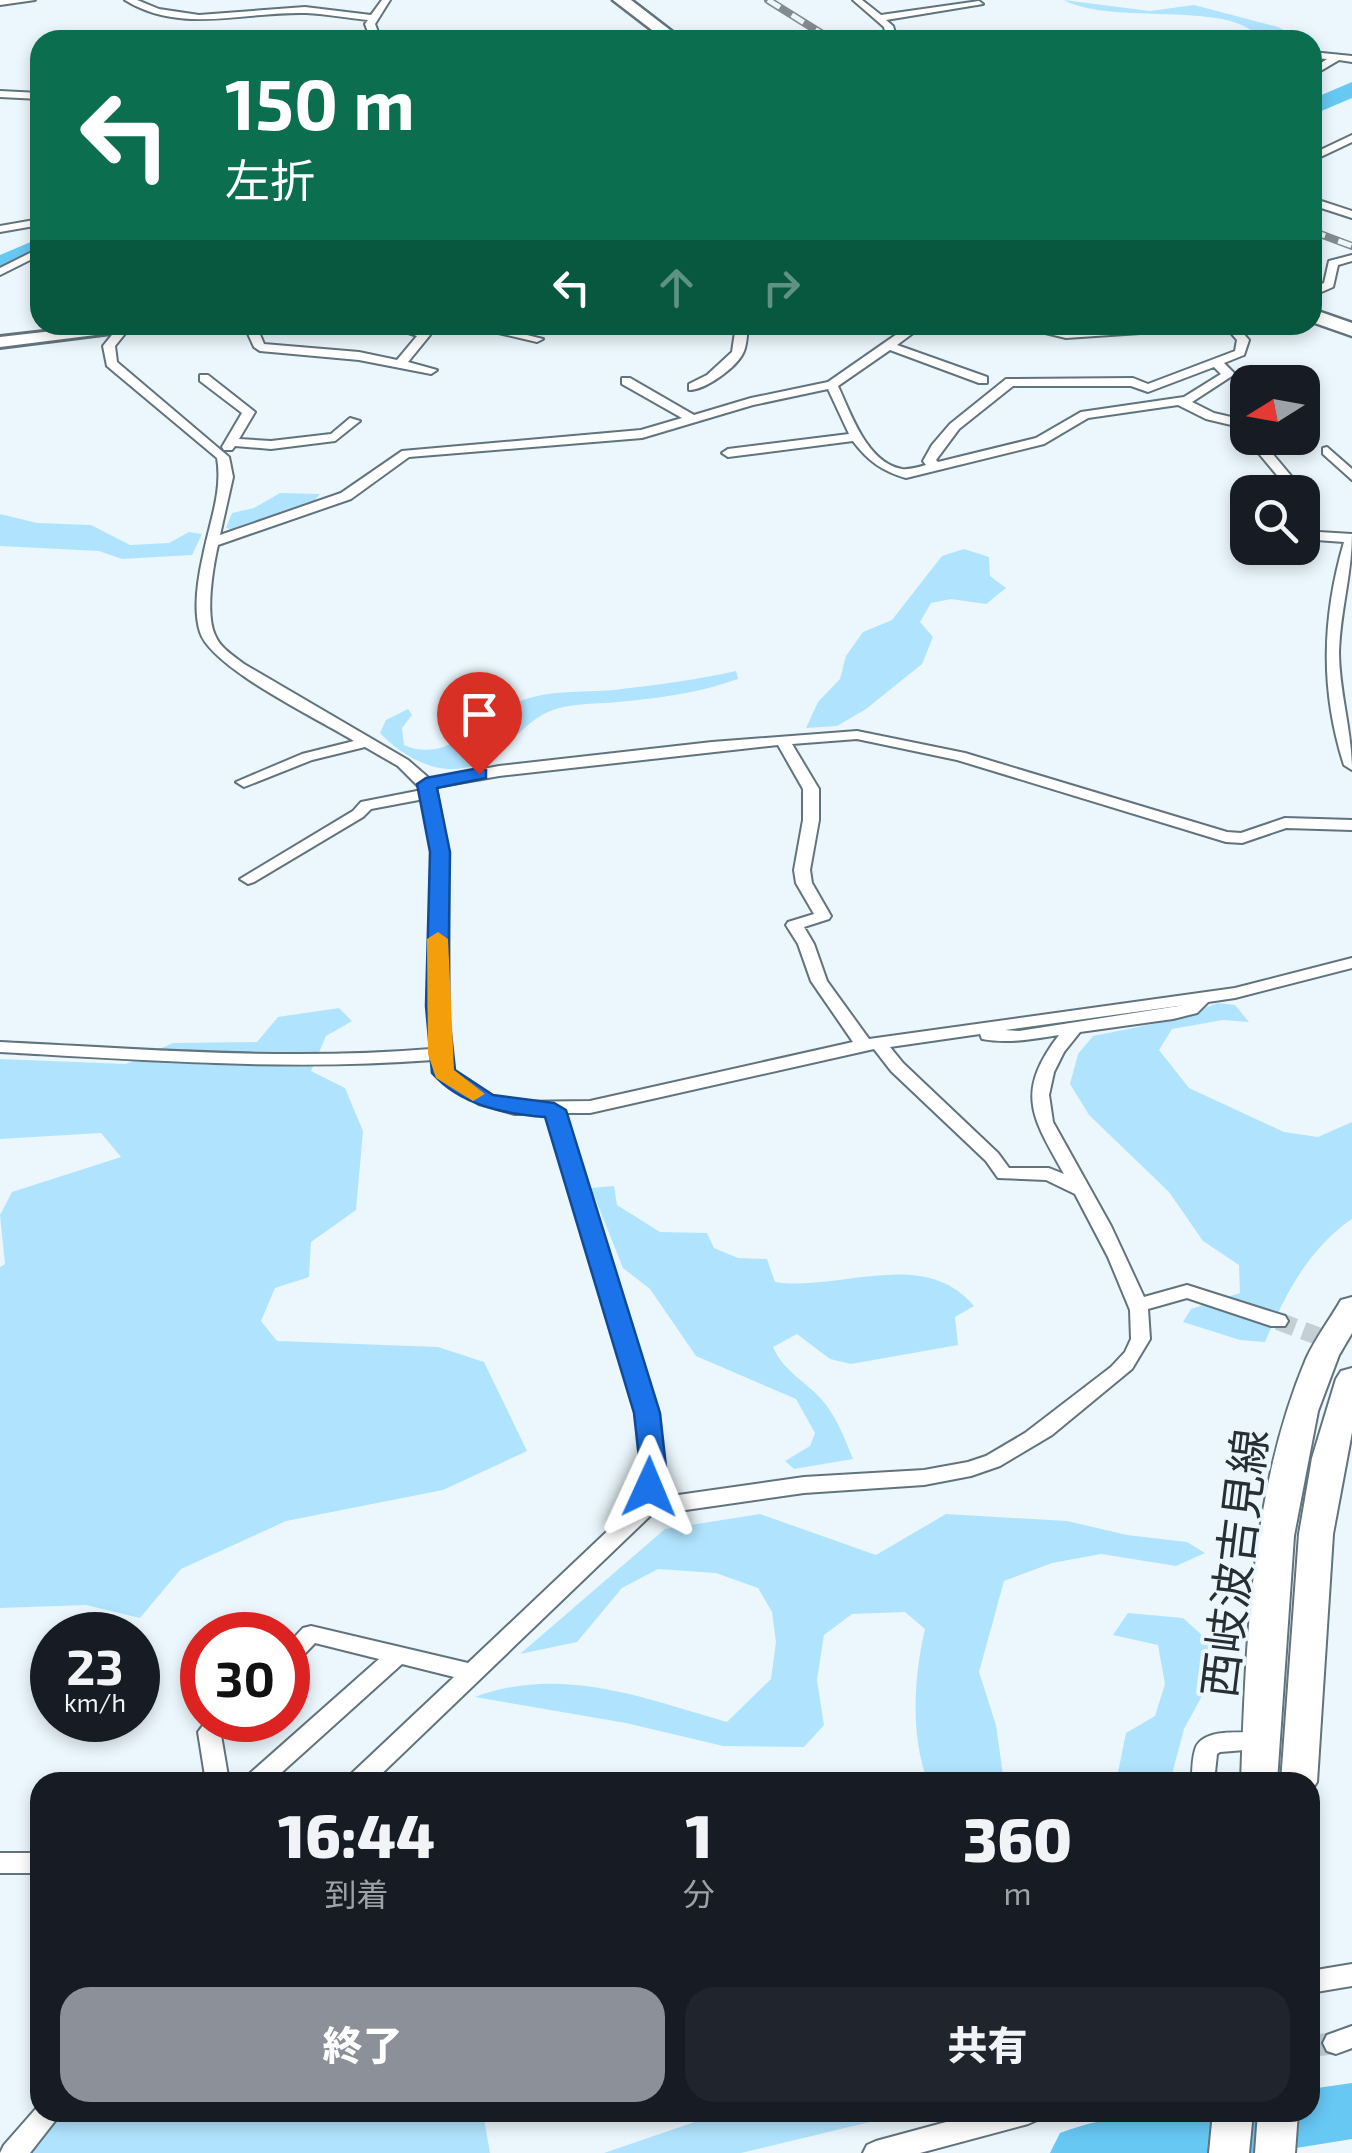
<!DOCTYPE html>
<html lang="ja">
<meta charset="utf-8">
<style>
body{margin:0;font-family:"Exo 2","Noto Sans JP",sans-serif;background:#20242c;color:#f1f3f6;height:100vh;display:flex;flex-direction:column;font-size:38px;white-space:nowrap}
*{box-sizing:border-box;margin:0}
p{font-size:32px;color:#9ea1a6}
.icon{flex:none;width:55px;height:55px;fill:none;stroke:currentColor;stroke-width:2;stroke-linecap:round;stroke-linejoin:round}
.map{position:relative;flex:1;overflow:hidden}
.drawer{position:absolute;left:30px;top:1772px;width:1290px;height:350px;display:flex;flex-direction:column;background:#171b24;border-radius:30px;box-shadow:0 5px 15px #0003}
.drawer>*{flex:none}
.hud{position:absolute;left:30px;top:30px;width:1292px;height:305px;border-radius:30px;box-shadow:0 5px 15px #0003;background:#0b6e4f;color:#fff;overflow:hidden}
.needle{width:65px;rotate:259deg}
.tools{position:absolute;left:1230px;top:365px;display:grid;gap:20px}
.tools a{display:grid;place-items:center;width:90px;height:90px;border-radius:20px;background:#171b24;box-shadow:0 5px 15px #0003;font-size:50px}
.speed{position:absolute;left:30px;top:1612px;display:flex;gap:20px;font-size:50px;font-weight:700;text-align:center}
.speed>*{display:grid;place-content:center;width:130px;height:130px;border-radius:50%;background:#171b24;box-shadow:0 5px 15px #0003;line-height:1}
.speed small{font-size:25px;font-weight:400}
.speed .limit{border:15px solid #d22;background:#fff;color:#111}
.pin{position:absolute;display:grid;place-items:center;width:85px;height:85px;color:#fff;margin:-102px -42px;border-radius:50% 50% 50% 0;rotate:-45deg;box-shadow:0 0 10px #0007}
.pin .icon{rotate:45deg}
.me{position:absolute;width:110px;margin:-55px;rotate:1deg;stroke-linejoin:round;filter:drop-shadow(0 0 8px #0008)}
.turn{display:flex;align-items:center;gap:35px;height:210px;padding:0 30px;font-size:45px}
.turn .icon{width:130px;height:130px;stroke-width:2.5}
.turn b{display:block;font-size:70px;line-height:85px}
.lanes{display:flex;align-items:center;height:95px;padding:0 30px;background:#0003;justify-content:center;gap:50px;direction:ltr}
.lanes .off{opacity:.35}
.eta{display:flex;justify-content:space-evenly;align-items:center;height:170px;text-align:center}
.eta b{font-size:60px;font-weight:800;line-height:70px}
.cta{display:flex;gap:20px;margin-top:auto;padding:20px 30px}
.cta a{flex:1;height:115px;border-radius:30px;background:#8c9099;color:#fff;font-size:40px;font-weight:800;line-height:115px;text-align:center}
.cta a+a{background:#20242c;color:#f1f3f6}
.map>svg:first-child{display:block}
.green{fill:#b0e4fe}
.lines{fill:none;stroke-linecap:round;stroke-linejoin:round}
.river{fill:#67c8f4;fill-rule:evenodd}
.minor-tunnel-far1{stroke:#c4cfd5;stroke-width:18;stroke-dasharray:18 9;stroke-linecap:butt}
.minor-tunnel{stroke:#c4cfd5;stroke-width:22;stroke-dasharray:22 11;stroke-linecap:butt}
.minor-casing{stroke:#61737c;stroke-width:4}
.tertiary-casing{stroke:#61737c;stroke-width:6}
.secondary-casing{stroke:#61737c;stroke-width:4}
.trunk-casing{stroke:#61737c;stroke-width:5}
.minor{fill:#fff;fill-rule:evenodd}
.tertiary{fill:#fff;fill-rule:evenodd}
.secondary{fill:#fff;fill-rule:evenodd}
.trunk{fill:#fff;fill-rule:evenodd}
.rail-casing{stroke:#818b90;stroke-width:8}
.rail{stroke:#ebf7fd;stroke-width:5;stroke-dasharray:14;stroke-linecap:butt}
.route{fill:#1a73e8;stroke:#114b97;stroke-width:2.5}
.slow{fill:#f59e0b}
.labels{text-anchor:middle;dominant-baseline:central;stroke-width:8;stroke-linejoin:round;paint-order:stroke}
.near-street-label{font-size:45px;fill:#272f33;stroke:#ebf7fd}
</style>
<div class="map">
<svg width="1352" height="2153" viewBox="0 0 1352 2153">
<rect width="100%" height="100%" fill="#ebf7fd"/>
<g class="green">
<path d="M1063,0l87,11 44,-6 84,22 14,7 -33,2c-36,-36 -143,-10 -196,-36z"/>
<path d="M280,493l40,1 -9,11 -77,25 -8,-2 6,-15 22,-5z"/>
<path d="M0,514l37,9 54,2 39,20 39,-2 20,-11 13,2 -10,21 -70,4 -23,-8 -99,-5z"/>
<path d="M964,549l25,8 1,19 16,12 -20,16 -35,-5 -20,4 -11,19 13,15 -11,27 -56,45 -29,17 -31,2 12,-26 22,-23 6,-23 17,-24 29,-12 50,-64z"/>
<path d="M736,671l2,8c-39,14 -79,19 -120,23 -20,2 -43,1 -62,7 -42,13 -50,58 -102,60 -28,1 -56,-17 -74,-36l6,-13 22,-11 4,6 -10,13 2,17c42,19 75,-23 110,-41 29,-15 68,-11 100,-14 41,-5 82,-10 122,-19z"/>
<path d="M1218,1003l17,2 14,17 -26,-2 -51,9 -13,21 30,38 95,44 34,5 34,-15v97c-44,30 -67,76 -87,123l-25,-2 -57,-18 8,-13 49,-16 -1,-28 -36,-24 -34,-49 -80,-77 -19,-31 8,-30 15,-18 75,-15z"/>
<path d="M339,1008l13,13 -26,15 -15,35 34,17 18,43 -7,79 -45,32 -2,35 -34,11 -14,33 16,20 161,6 46,15 43,89 -84,39 -157,31 -105,48 -41,49 -54,-13 -86,3v-341l5,-3 -5,-49 12,-23 109,-35 -20,-24 -101,6v-80l126,5 47,-21 84,-1 21,-25z"/>
<path d="M614,1186l3,19 43,27 47,1 7,15 24,10 29,1 8,23c64,10 149,-36 199,24l-19,11 3,28 -107,19 -21,-5 -33,-25 -24,13c10,24 34,35 50,54 14,17 22,38 30,58l-59,10 -9,-8 25,-15 5,-13 -19,-34 -100,-43 -46,-67 -27,-21 -32,-80z"/>
<path d="M760,1514l116,41 70,-41 121,7 60,14 60,7 18,11 -29,13 -75,-12 -49,9 -48,18 -25,91 17,53 8,57h-76c-18,-45 -14,-107 -3,-153l-20,-17 -53,2 -28,21 -7,45 7,45 -20,22 -81,-1 -97,-23 -151,-26c86,-32 169,1 252,25l44,-43 5,-37 -4,-30 -14,-24 -42,-15 -58,-4 -36,19 -45,54 -57,12 145,-125z"/>
<path d="M1128,1613l55,5 29,26 -2,37 -26,48 -14,53h-54l10,-49 29,-17 10,-32 -7,-39 -45,-10z"/>
<path d="M54,2112l429,1 7,40h-477z"/>
<path d="M724,2112h183v1l-166,40h-137z"/>
</g>
<g class="lines">
<g class="river">
<path d="M1352,82v16l-40,17v-16z"/>
<path d="M40,238v18l-40,17v-18z"/>
<path d="M1352,2083v56l-87,14h-215l10,-20c78,-30 168,-21 250,-21v-23z"/>
</g>
<path class="minor-tunnel-far1" d="M1278,1321l74,28"/>
<path class="minor-tunnel" d="M1310,2046l26,-3"/>
<defs>
<g id="minor">
<path d="M0,0h35l-35,5z"/>
<path d="M125,0h12l22,9 40,6 106,-8 66,8 11,-15h8l-15,24 6,16h-10l-6,-16 3,-4c-20,-2 -41,-6 -62,-7 -61,-2 -125,22 -181,-13z"/>
<path d="M853,0h9l19,15 98,-14 4,3 -97,16 7,6 4,14h-10l-3,-13z"/>
<path d="M1086,32l86,5 5,3 -91,-2 -175,2 5,-3z"/>
<path d="M1312,52l40,4v6l-13,-2 -27,16v-7l15,-10 -15,-1z"/>
<path d="M0,91l40,2v6l-40,-2z"/>
<path d="M1352,135v7l-40,19v-7z"/>
<path d="M1312,198l40,13v7l-40,-13z"/>
<path d="M40,219v6l-40,7v-6z"/>
<path d="M40,248v7l-40,20v-7z"/>
<path d="M1352,255v6l-14,4 -5,22 -21,9v-8l12,-5 5,-22z"/>
<path d="M120,325h12l-17,21 2,16 112,95 4,20 -13,58 121,-42 61,-42 239,-21 41,-12 -60,-34v-6h8l64,37 57,-17 77,-16 82,-57h14l-27,20 90,32v6h-8l-89,-33 -52,36c13,28 29,77 64,83 8,1 16,-2 24,-4l-3,-4 9,-16 18,-21 56,-45 127,-1 15,6 87,-33 2,-11 -13,-15h12l13,15 -5,15 -20,8 11,11 -43,28 22,11 34,8v8l-42,-10 -28,-14 -90,13 -44,26 -138,34c-24,-7 -38,-17 -53,-37l-125,16 -6,-4 6,-4 121,-15 -21,-45 -75,16 -111,33 -233,19 -58,42 -133,46c-5,22 -13,69 -3,90 5,13 19,21 29,29l164,96 22,19 69,-13 213,-24 145,-11 108,22 262,79 14,1 44,-15 67,2v10l-66,-2 -44,15 -16,-1 -269,-82 -100,-21 -65,5 27,45v31l-9,50 2,13 19,33 -2,3 -25,8 10,17 13,37 42,58 366,-51 117,-30v10l-117,30 -27,4 -11,11 -24,6 -93,13 -16,20 -10,20 -5,23 4,27 58,104 33,71 43,-12 98,31 3,5 -3,5h-14l-84,-28 -39,11 2,30 -18,30 -80,66 -52,31 -29,10 -47,9 -120,8 -153,22 -278,267h-27l4,-7 104,-98 -52,-13 -131,118h-26l3,-7 131,-116 -64,-16 -19,20 -8,2v-21l15,-16 8,-2 157,37 167,-158 8,-38 -6,-54 -91,-300 -31,1 -36,-10 -41,-27 -5,-17c-144,11 -290,0 -433,-8v-10c143,7 288,19 431,7l1,-197 -8,-53 -53,10 -8,8 -109,65 -6,2 -8,-5 113,-68 8,-9 61,-12 -24,-24 -33,-19 -53,13 -63,25 -5,2 -8,-5 66,-28 52,-13c-34,-21 -143,-73 -154,-109 -7,-22 -2,-54 3,-76 6,-32 20,-65 14,-98l-110,-92 -4,-20zM1214,367l7,7 -37,23 -103,15 -45,26 -98,24 -2,-2 23,-31 54,-43h118l17,6zM778,745l25,44v31l-9,50 2,13 18,31 -26,8 -2,3 12,19 13,37 42,61 -263,59 -75,1 -24,-6 -39,-25 -3,-17 -1,-202 -12,-65 63,-11zM1185,1005l-166,26 -14,-1zM980,1034l2,5c26,5 51,0 77,-4 -45,59 -26,83 5,139l-15,-6h-40l-11,-15 -95,-90 -13,-16zM874,1049l17,22 95,90 12,17 48,2 29,14 33,63 22,53 1,29 -6,13 -14,15 -86,66 -39,23 -18,6 -44,8 -120,7 -147,21 6,-31 -6,-54 -93,-300h26z"/>
<path d="M244,325h12l8,19 95,8 38,8 20,-24 -11,-4 -43,-4 -6,-3 51,1 22,9 -22,27 29,8 -6,4 -72,-14 -99,-9 -6,-4z"/>
<path d="M464,325h23l56,14 -6,3z"/>
<path d="M736,325h12c-1,8 -1,19 -4,26 -6,16 -39,39 -55,39v-6l18,-9 25,-23z"/>
<path d="M1012,325h23l31,7 97,-7h58l-6,3 -149,10z"/>
<path d="M200,375h8l47,37 -16,27 32,2 60,-7 19,-16 10,3 -25,20 -64,8 -36,-3 -3,4h-8l-2,-3 20,-34 -42,-32z"/>
<path d="M1253,438h12l1,8 36,43 1,3 -1,1 -11,-1 -35,-42z"/>
<path d="M1327,447l25,22v11l-29,-26v-6z"/>
<path d="M1302,494l5,1 5,12 -5,11 -5,1z"/>
<path d="M1302,531l50,3c0,40 -12,78 -13,118 0,40 13,78 13,118l-8,-5c-24,-75 -22,-147 0,-223l-42,-3z"/>
<path d="M1247,536l1,8 -6,-1 -2,-3z"/>
<path d="M207,1720h25l-11,15 8,47h-23l-8,-50z"/>
<path d="M1262,1733l8,3 3,6 -3,6 -50,4 -3,2 -3,28h-22c0,-10 0,-22 3,-32 6,-23 49,-17 67,-17z"/>
<rect x="0" y="1853" width="40" height="20"/>
<path d="M1352,1964v22l-42,7v-22z"/>
<path d="M1352,2026v22l-16,6 -9,-3 -4,-8 4,-8z"/>
<path d="M40,2104v8h22l-32,41h-30l4,-8z"/>
<path d="M983,2112h58l-4,8 -9,4 -108,29h-57l4,-8 9,-4z"/>
</g>
<path id="tertiary" d="M105,325h45l-7,4 -143,18v-10z"/>
<g id="secondary">
<path d="M1352,1297v36l-13,22 -21,56 -24,125 -17,246h-36c5,-139 10,-293 65,-423 9,-20 24,-40 35,-59z"/>
<path d="M1352,1368v64l-19,102 -16,248 -7,11v-11h-29l18,-248 13,-76 24,-79 5,-8z"/>
<path d="M1213,2112h40l-4,41h-40z"/>
<path d="M1258,2112h40l-3,41h-40z"/>
</g>
<g id="trunk">
<path d="M613,0h18l52,40h-18z"/>
<path d="M1312,309l40,14v13l-40,-14z"/>
</g>
</defs>
<use href="#minor" class="minor-casing"/>
<use href="#tertiary" class="tertiary-casing"/>
<use href="#secondary" class="secondary-casing"/>
<use href="#trunk" class="trunk-casing"/>
<use href="#minor" class="minor"/>
<use href="#tertiary" class="tertiary"/>
<use href="#secondary" class="secondary"/>
<use href="#trunk" class="trunk"/>
<defs>
<g id="rail">
<path d="M768,0l64,40"/>
<path d="M1312,231l40,15"/>
</g>
</defs>
<use href="#rail" class="rail-casing"/>
<use href="#rail" class="rail"/>
</g>
<path class="route" d="M479,768l7,2v8l-49,10 13,64 -2,154 7,64 38,25 61,8 12,7 94,303 6,54 -7,27h-20l-3,-7 4,-20 -6,-54 -89,-296c-41,-3 -85,-12 -113,-44l-6,-67 4,-154 -13,-68 9,-6z"/>
<path class="slow" d="M438,932l10,7 6,131 31,24 -12,7 -37,-23 -8,-24 -1,-115z"/>
<g class="labels">
<g class="near-street-label">
<text transform="translate(1233 1563) rotate(-83)">西岐波吉見線</text>
</g>
</g>
</svg>
<div class="tools">
<a><svg class="needle" viewBox="-14 -14 28 28"><path d="M0-13l5 13h-10z" fill="#e53935"/><path d="M0 13l5-13h-10z" fill="#9ea1a6"/></svg></a>
<a><svg class="icon" aria-label="search" viewBox="0 0 24 24"><circle cx="10" cy="10" r="6"/><path d="M15 15l6 6"/></svg></a>
</div>
<div class="speed"><div>23<small>km/h</small></div><div class="limit">30</div></div>
<div class="pin" style="left:479px;top:774px;background:#d93025"><svg class="icon" aria-label="arrive" viewBox="0 0 24 24"><path d="M6 21V4h12l-3 4 3 4H6"/></svg></div>
<svg class="me" style="left:649px;top:1487px" viewBox="-20 -20 40 40"><path d="M0-17L14 15 0 8-14 15z" fill="#1a73e8" stroke="#fff" stroke-width="4"/></svg>
<div class="hud">
<div class="turn"><svg class="icon" aria-label="left" viewBox="0 0 24 24"><path d="M17 20v-9H6M10 6l-5 5 5 5"/></svg><div><b>150 m</b>左折</div></div>
<div class="lanes"><svg class="icon" aria-label="left" viewBox="0 0 24 24"><path d="M17 20v-9H6M10 6l-5 5 5 5"/></svg><svg class="icon off" aria-label="ahead" viewBox="0 0 24 24"><path d="M12 20V5M6 11l6-6 6 6"/></svg><svg class="icon off" aria-label="right" viewBox="0 0 24 24"><path d="M7 20v-9h11M14 6l5 5-5 5"/></svg></div>
</div>
<section class="drawer">
<div class="eta">
<div><b>16:44</b><p>到着</p></div>
<div><b>1</b><p>分</p></div>
<div><b>360</b><p>m</p></div>
</div>
<div class="cta"><a>終了</a><a>共有</a></div>
</section>
</div>
